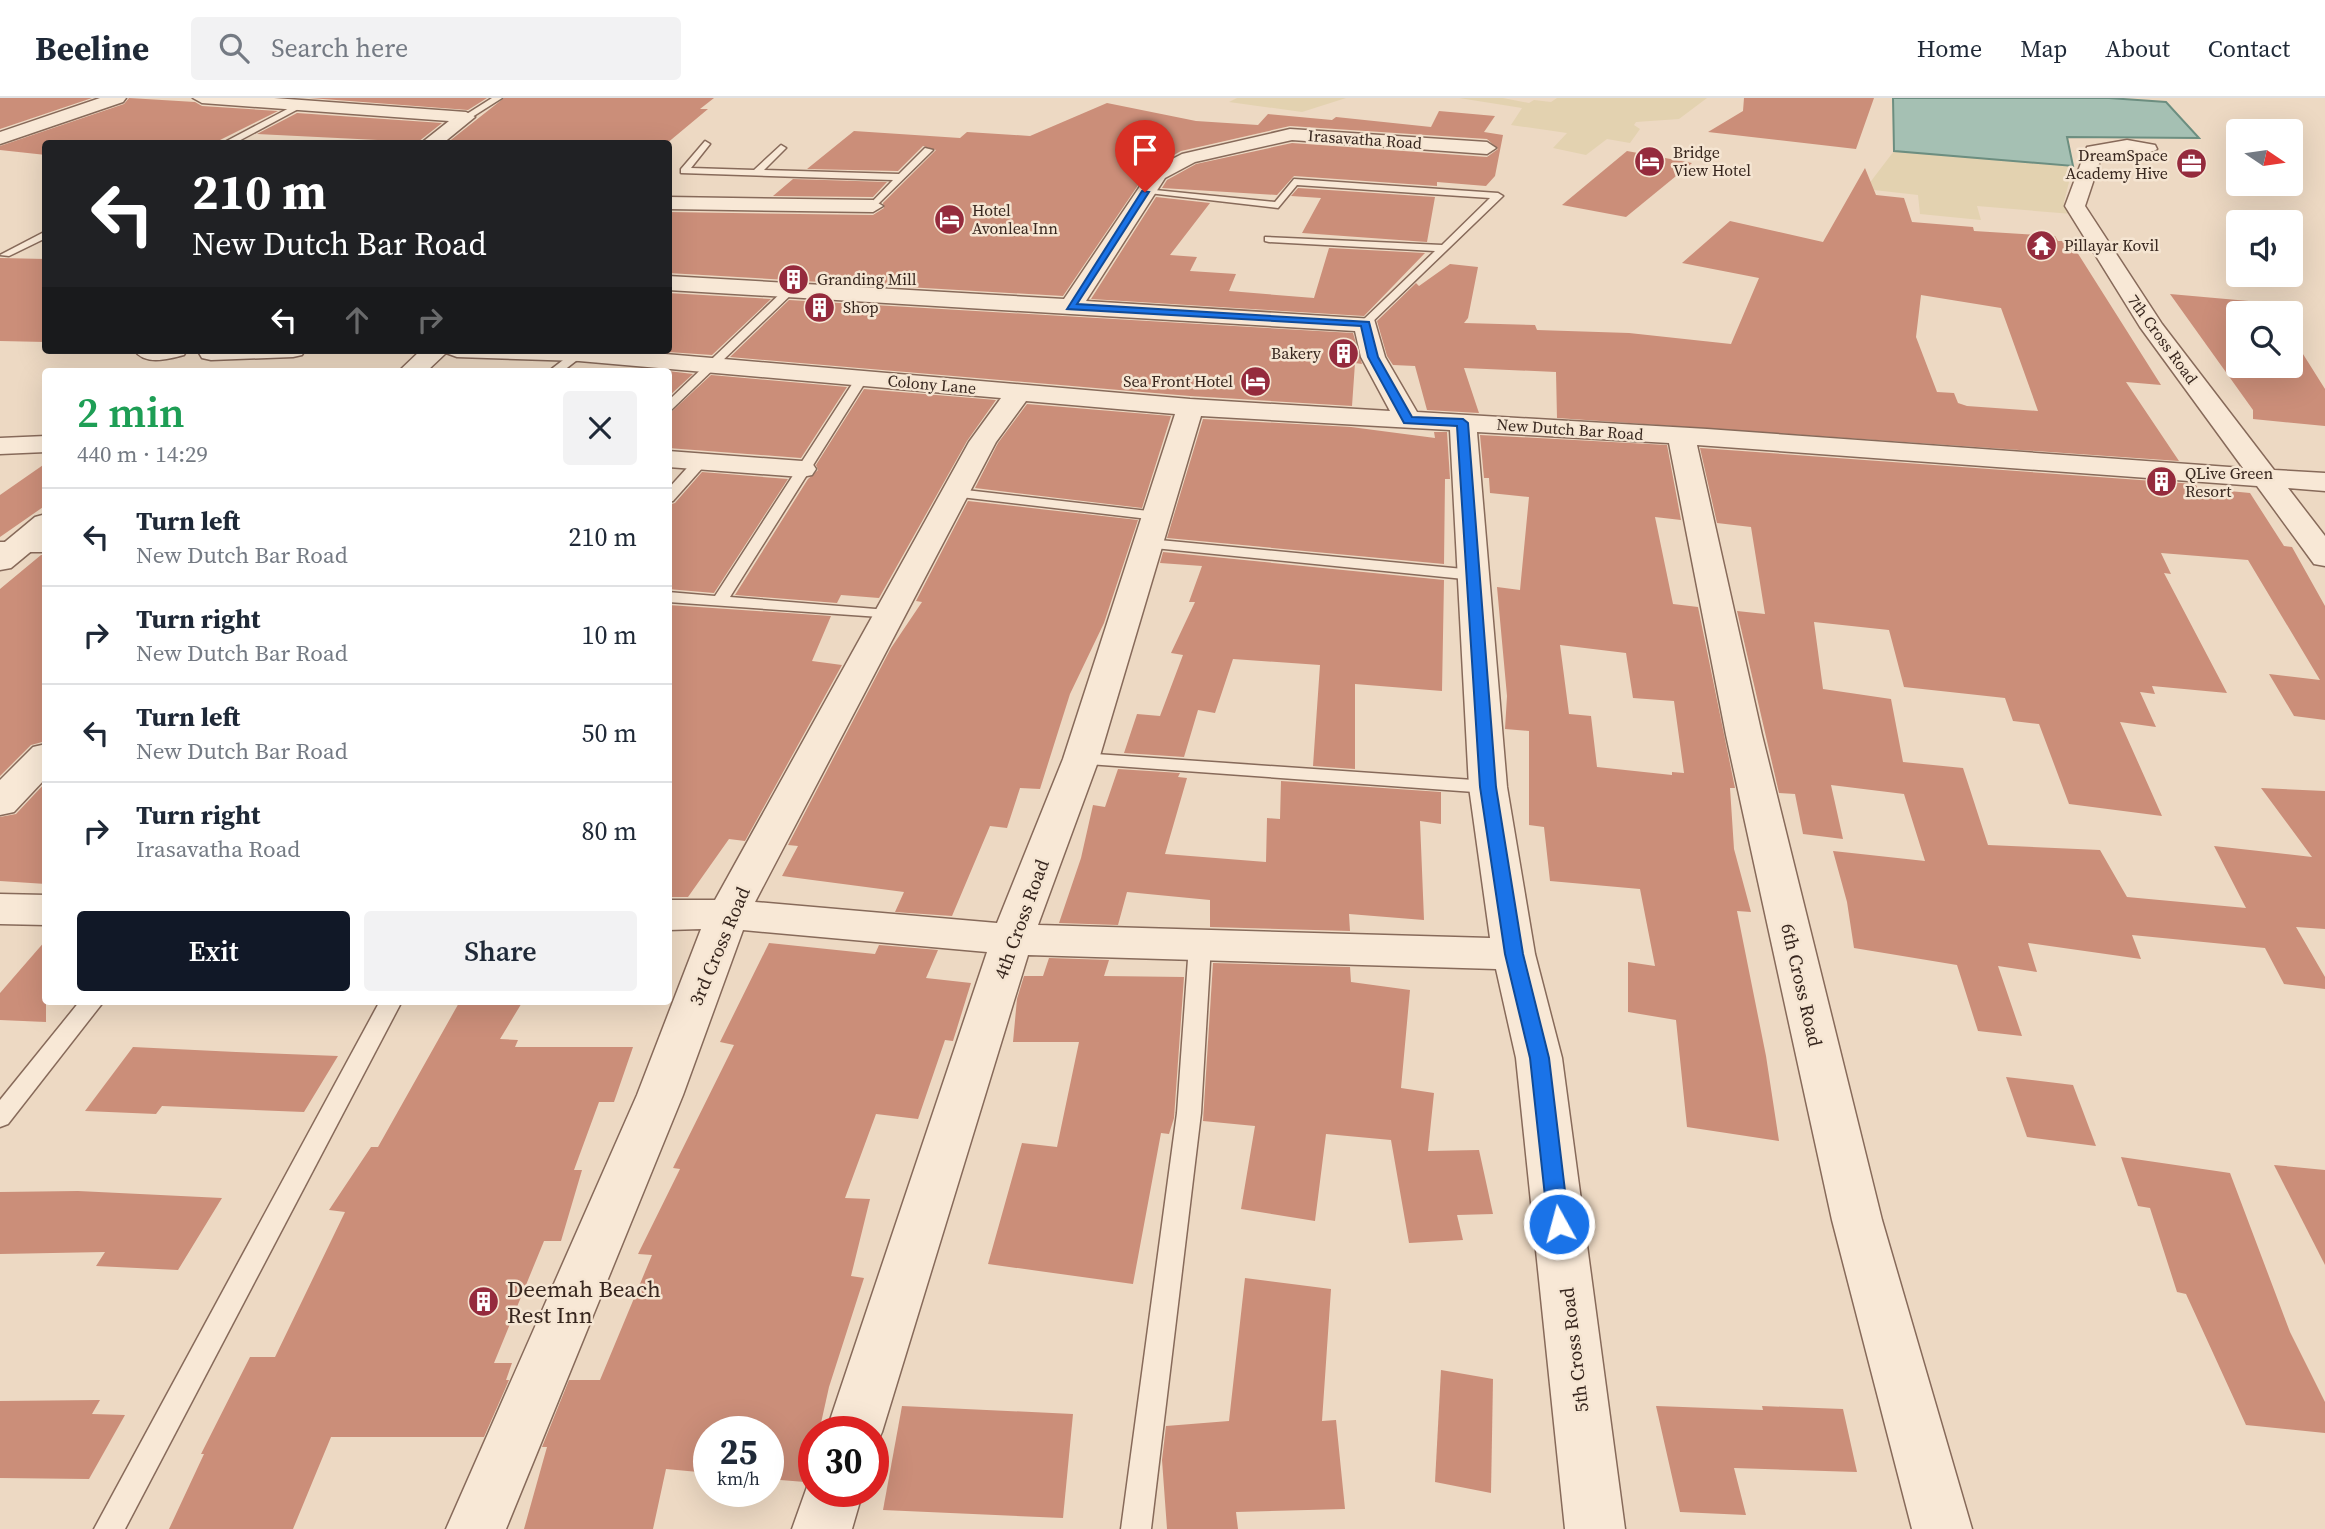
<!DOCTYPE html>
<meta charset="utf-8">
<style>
body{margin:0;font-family:"Source Serif 4",serif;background:#f2f2f3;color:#1f2937;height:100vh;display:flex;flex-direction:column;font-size:26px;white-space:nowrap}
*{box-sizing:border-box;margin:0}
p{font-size:23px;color:#747a83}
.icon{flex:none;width:38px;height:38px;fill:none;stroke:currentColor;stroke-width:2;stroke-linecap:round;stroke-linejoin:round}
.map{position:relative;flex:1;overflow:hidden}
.details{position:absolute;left:42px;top:270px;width:630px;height:637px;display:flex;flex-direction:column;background:#fff;border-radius:7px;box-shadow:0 7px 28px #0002}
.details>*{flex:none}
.top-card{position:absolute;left:42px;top:42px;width:630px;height:214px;border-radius:7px;box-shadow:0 7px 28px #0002;background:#202124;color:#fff;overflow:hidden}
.needle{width:46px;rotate:103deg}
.buttons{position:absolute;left:2226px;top:21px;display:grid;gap:14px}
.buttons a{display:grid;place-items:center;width:77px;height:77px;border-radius:7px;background:#fff;box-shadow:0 7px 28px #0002;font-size:35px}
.speed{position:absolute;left:693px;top:1318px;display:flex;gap:14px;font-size:35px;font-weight:700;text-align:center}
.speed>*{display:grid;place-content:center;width:91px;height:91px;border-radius:50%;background:#fff;box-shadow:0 7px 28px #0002;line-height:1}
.speed small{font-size:18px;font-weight:400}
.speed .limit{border:10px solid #d22;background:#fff;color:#111}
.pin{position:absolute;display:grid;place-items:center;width:60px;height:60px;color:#fff;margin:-72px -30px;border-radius:50% 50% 50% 0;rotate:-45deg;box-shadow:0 0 7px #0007}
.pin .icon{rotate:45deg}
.me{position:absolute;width:77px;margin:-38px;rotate:353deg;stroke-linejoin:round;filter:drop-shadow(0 0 5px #0008)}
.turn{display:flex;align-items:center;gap:24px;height:147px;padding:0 35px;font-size:32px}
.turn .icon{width:91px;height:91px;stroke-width:2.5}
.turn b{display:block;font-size:49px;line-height:60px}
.lanes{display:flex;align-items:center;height:66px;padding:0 35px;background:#0003;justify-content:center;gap:35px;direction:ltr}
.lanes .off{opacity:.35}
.round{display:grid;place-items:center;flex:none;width:74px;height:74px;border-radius:7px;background:#f2f2f3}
.head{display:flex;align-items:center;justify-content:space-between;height:119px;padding:0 35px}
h1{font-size:42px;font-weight:600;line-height:52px;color:#1e9e55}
.action{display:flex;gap:14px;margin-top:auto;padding:14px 35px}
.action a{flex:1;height:80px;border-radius:7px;background:#111827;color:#fff;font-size:28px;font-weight:600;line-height:80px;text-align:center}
.action a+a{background:#f2f2f3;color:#1f2937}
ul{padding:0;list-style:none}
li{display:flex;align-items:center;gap:21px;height:98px;padding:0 35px;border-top:2px solid #e0e1e3}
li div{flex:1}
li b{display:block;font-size:26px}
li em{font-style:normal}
header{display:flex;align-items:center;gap:42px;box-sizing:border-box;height:98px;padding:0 35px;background:#fff;border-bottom:2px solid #e0e1e3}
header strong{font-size:33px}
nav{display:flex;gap:38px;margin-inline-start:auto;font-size:24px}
.search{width:490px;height:63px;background:#f2f2f3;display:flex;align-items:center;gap:18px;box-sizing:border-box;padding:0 24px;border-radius:7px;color:#747a83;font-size:26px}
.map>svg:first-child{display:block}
.farmland{fill:#e3d2b0}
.water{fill:#a5c0b3;stroke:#6c8e80;stroke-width:2}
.building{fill:#cb8e79;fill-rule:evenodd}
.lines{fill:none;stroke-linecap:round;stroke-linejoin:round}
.service-casing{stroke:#876a5a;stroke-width:3}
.minor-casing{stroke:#876a5a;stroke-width:3}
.service{fill:#f8e8d6;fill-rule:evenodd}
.minor{fill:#f8e8d6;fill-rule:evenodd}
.route{fill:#1a73e8;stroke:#114b97;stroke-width:2}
.labels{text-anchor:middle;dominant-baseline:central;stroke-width:5;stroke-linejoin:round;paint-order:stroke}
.far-street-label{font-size:16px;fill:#37261e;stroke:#f5e5d2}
.far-poi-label{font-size:16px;fill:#37261e;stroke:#f5e5d2;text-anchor:start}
.street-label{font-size:19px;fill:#37261e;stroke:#f5e5d2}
.near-poi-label{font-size:23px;fill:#37261e;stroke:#f5e5d2;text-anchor:start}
</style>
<header>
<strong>Beeline</strong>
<div class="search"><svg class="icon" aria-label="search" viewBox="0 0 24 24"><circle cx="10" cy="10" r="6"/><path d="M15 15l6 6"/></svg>Search here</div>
<nav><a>Home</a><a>Map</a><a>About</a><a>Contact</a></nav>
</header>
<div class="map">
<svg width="2325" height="1431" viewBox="0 0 2325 1431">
<rect width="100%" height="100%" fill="#edd9c3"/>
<g class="farmland">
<path d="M1237,0h109l-44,14 -73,-10z"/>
<path d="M1459,0h44l26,5 5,-3 17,2 6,-4h150l-28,21 -43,3 -2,3 6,4 -10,14 -23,-4 -21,16 -33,-7 14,-15 -56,-8 11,-17z"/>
<path d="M1894,53l179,15 -9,36 8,12 -95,-8 4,14 -61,-6 -2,-19 -53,-6z"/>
</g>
<path class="water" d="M1893,0h216l57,4 33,36 -132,-1 6,29 -179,-15z"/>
<g class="building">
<path d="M0,0h92l-92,31z"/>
<path d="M129,0l66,4 7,4 76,5 -66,33h-166v11l-46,-5v-4l124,-42z"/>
<path d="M310,0h177l-19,12z"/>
<path d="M504,0h210l-14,11h8l-42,35 -219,-1z"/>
<path d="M1744,0h130l-18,51 -148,-17 35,-21z"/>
<path d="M1107,5l89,18 62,4 10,-11 64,6 4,-3 95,10 8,-16 56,5 -11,16 19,3 -8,41 -9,10 -49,-4v4l-143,-10 -17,19 -115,-7 5,-8 29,-16 96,-21 195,14 11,-8 -11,-10 -197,-13 -109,25 -32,18 -86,127 -395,-23v-61l205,3 11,-7 -1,-5 53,-53 -13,-4 -25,25 -91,-2 47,-38 106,7 7,-6 63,4z"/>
<path d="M297,15l145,10 -24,19 -161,-8z"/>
<path d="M1627,53l65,12 -66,54 -64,-12z"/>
<path d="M1865,70l11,27 28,3 8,24 61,5 1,4 81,5 3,5h12l91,144 -35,-3 53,79 -622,-43 -1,-46 -92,-4 15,45 -52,-3 -12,-44 -22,-1 -6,-9 -10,-35 39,-38 3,3 31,-22 28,3 -10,51 -4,5 71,2 2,5 92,3 102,11 28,-66 -77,-15 48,-42 93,21zM1921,197l80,13 37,103 -71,-5 -9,-3 -4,-10 -17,-1 -21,-55z"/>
<path d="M793,81l94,3 -14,15 -100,-1z"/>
<path d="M1298,90l137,9 -8,45 -125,-9 19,-35 -30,-2z"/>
<path d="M1156,99l54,6 -40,52 27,2 -7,14 46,3 -7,17 85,7 15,-50 96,5 -61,63 -273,-17z"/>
<path d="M0,160l46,1v83l-46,-1z"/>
<path d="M668,195l103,6 -59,56 -44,-3z"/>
<path d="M2170,196l101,9 6,10h-39v53h53v-31l34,54v37l-72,-7v-9z"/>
<path d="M789,202l564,33 9,31 -7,-1 -3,43 -162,-10 -460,-39z"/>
<path d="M668,273l25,3 -25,23z"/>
<path d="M711,277l136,12 -46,71 -133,-10v-33z"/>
<path d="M864,291l132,11 -29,41 -88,157 -38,-3 -4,8 -102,-8 73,-116 10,-9 -2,-5z"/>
<path d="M1027,306l144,12 -29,92 -167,-20 23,-45z"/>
<path d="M1203,321l148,8 84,11 -1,-6h13l3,47h-5l-1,85 -277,-26z"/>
<path d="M1480,337l187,10 14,75 -26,-3 18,87 25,3 37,181h-5l4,61 17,63 -14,-1 29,145 13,85 -92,-14 -11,-107 -48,-8v-50l27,4 -15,-77 -90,-8 -6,-54 -15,-2v-94l-24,-2 2,-33 -10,-109 23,3 9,-93 -39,-4 -1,-15h-5zM1560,547l66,8 7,45 41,3 10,72 -12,-1v3l-75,-8 -6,-51 -22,-2z"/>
<path d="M1700,350l495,36 3,4 52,5 34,53 8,1 33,59v114l-31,-4 -25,-42 51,6 -72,-120 -87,-7 10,21 -7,-1 63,120 -75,-7 3,8 -15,-2 16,35 -36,-5 42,94 -93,-12 -30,-80 -26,-3 -8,-23 -101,-11 -15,-57 -75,-8 9,67 68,10 12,63 60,6 25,77 112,5 27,47 119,11 -32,-62 98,11 -51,-69 64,3v138l-29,-2 29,50v12l-41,-5 -19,-36 -133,-13 9,24 -113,-16 9,29 -39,-6 24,70 -44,-5 -21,-66 -103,-17 -7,-46 -14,-51 92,10 -21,-67 -73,-9 12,54 -40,-5 -8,-40 -16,-1 -42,-182 28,3 -14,-87 -34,-4z"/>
<path d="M46,365v42l-46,32v-42z"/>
<path d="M702,374l86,7 -74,114 -46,-4v-84l7,-2z"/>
<path d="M968,403l170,19 -34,103 -34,71 -30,95 -20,-1 -13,40 -17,-2 -38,90 -57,-4 9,-20 -122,-16 16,-30 -10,-1 103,-197 31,-46 -6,-1z"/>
<path d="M1163,454l281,28 -2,111 -87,-7v85l-42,-3 7,-101 -87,-6 -18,54 -17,-3 -14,47 -60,-4 13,-39 23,2 23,-61 -12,-2 24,-51h-6l13,-36 -42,-3z"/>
<path d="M41,457h5v186l-15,4 -31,31v-187z"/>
<path d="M668,507l163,11 -19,45 30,4 -97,176 -16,-2 -41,58h-20z"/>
<path d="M1118,671l62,4 -2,4 9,1 -22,76 101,8 1,-44 13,1 1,-38 160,11v32l-21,-3 4,99 -75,-6 1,17 -140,-4v-27l-83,-8 -9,33 -59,-2 22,-65 12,-53 12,2z"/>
<path d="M46,684v102l-46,-3v-64l16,-3z"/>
<path d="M46,842v82l-46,-2v-27z"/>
<path d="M769,845l106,11 4,-9 59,5 -12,28 45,5 -18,58 -8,-1 -27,79 -42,-5 -31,84 25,1 -19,77 13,2 -35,109 -10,45h-5v19l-9,31 -37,-3v-47h-59v41l-43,-4 -13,60h-129l23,-82h-5l27,-67h31l52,-125 -14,-1 42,-85 -7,-1 61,-123 -14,-3z"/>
<path d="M1049,860l60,2 -5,16 80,1 -10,141 -5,16 -8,-1 -28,151 -145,-20 34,-121 35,4 22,-105h-66l4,-43 7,-23h19z"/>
<path d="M1213,865l137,4 1,15 59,8 -9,98 33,5 -6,58 51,-1 14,64 -36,1 6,25 -54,3 -18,-103 -65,-6 -11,87 -74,-12 14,-83 -52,-5z"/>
<path d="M460,903h63l-23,38 18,1 -3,7h118l-19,55h-15l-25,68h8l-21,71h-17l-50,122h18l-6,17h3l-25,57h-153l-38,92h-124l35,-75h-3l49,-97h25l70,-145 -16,-2 42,-63h7z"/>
<path d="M133,949l103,5 102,4 -34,56 -142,-6 -6,8 -71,-3z"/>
<path d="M2006,979l67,8 23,61 -69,-9z"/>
<path d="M2121,1059l109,16 60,159 35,70v31l-79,-8 -60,-131 -9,-2 -27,-84 -12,-2z"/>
<path d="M2274,1067l51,5v95z"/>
<path d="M78,1093l144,7 -44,72 -82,-4 9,-14 -105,2v-62z"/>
<path d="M1245,1180l86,11 -9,132 14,-1 9,89 -109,3 2,17h-71l-5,-69 4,-34 63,-5z"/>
<path d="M1441,1272l52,9 -2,114 -56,-11z"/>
<path d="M100,1302l-8,14 33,1 -36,64 -89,-1v-77z"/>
<path d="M902,1308l171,8 -10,104 -180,-8z"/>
<path d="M1656,1308l107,4 -1,-4 81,3 14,63 -123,-4 12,47 -66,-3z"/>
</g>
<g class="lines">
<defs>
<g id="service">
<path d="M492,0h10l-33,21 -7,-2z"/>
<path d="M295,7l7,2 -69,37h-12z"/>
<path d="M705,43l5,3 -19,24 63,2 27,-25 5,3 -22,22 135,4 26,-26 8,2 -60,59 -5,-3 25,-26 -212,-7v-4z"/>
<path d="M1294,81l204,14 5,3 -137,132 -4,-1v-6l73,-70 -166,-9 -4,-1v-4l177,8 48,-47 -193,-13 -19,23 -138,-16 5,-3 130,13z"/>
<path d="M46,133v7l-37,18 -9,-1z"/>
<path d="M787,189l10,2 -129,124v-12z"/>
<path d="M576,252h14l-27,21h-14z"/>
<path d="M862,276l6,4 -138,219 158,13 8,5 -2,3 -226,-16v-10l47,4 141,-218z"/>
<path d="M700,360l7,4 -2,3 -32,36 -5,1v-13l27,-30z"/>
<path d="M957,391l200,23 7,4 -7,4 -205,-24 -2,-3z"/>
<path d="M1149,441l325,31 8,5 -8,5 -330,-33 -3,-3z"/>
<rect x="0" y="444" width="46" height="10"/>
<path d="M1081,655l407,28 9,6 -9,6 -414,-30 -2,-4 2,-4z"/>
<path d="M1200,839l7,3 4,5 -10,168 -50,416h-30l56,-416 12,-168 4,-5z"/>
<path d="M80,903h24l-96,123 -8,3v-27z"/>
<path d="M380,903h22l-277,528h-31z"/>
</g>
<g id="minor">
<path d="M100,0h26l-3,4 -123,42v-12z"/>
<path d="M193,0h81l192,14 9,5 -33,27h-22l29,-23 -247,-18z"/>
<path d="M1290,31l197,13 9,6 -9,6 -195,-14 -97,22 -30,16 -79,123 288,18 11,38 32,55 290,17 536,39 -103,-141 -75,-121 22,-59 40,-7 28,5 2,4c-5,6 -42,4 -55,6l-17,51 77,118 112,146 51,3v18l-37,-3 37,48v30l-11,-2 -57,-78 -560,-41 65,290 120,485 90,309h-60l-80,-309 -106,-485 -57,-292 -192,-11 30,355 28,167 27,104 63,471h-60l-49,-471 -20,-89 -468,-14 -146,477 -9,20v-20h-47l161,-480 -244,-22 -60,165 -177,434h-60l191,-434 64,-166 -33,1v-30h47l254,-458 32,-44 -422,-37 -122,-4 -11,-4 -19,18h-28l22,-21h198l571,49 200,12 -29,-54 -6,-26 -687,-41v-14l396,23 87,-129 31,-16zM1026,303l149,13 -112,345 -66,164 -242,-21 241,-460zM1201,318l249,14 19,357 21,151 -452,-13 61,-166z"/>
<path d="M668,99l205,3 10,6 -10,6 -205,-3z"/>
<path d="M134,252h53l-3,5c-16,4 -39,11 -50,-5z"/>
<path d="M201,252h104l-3,5 -9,2 -82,3 -9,-2 -3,-5z"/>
<path d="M46,338v16l-46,2v-16z"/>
<path d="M668,353l134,10 10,2 4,6 -4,6 -10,2 -134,-10z"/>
<path d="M46,416v25l-35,29 -11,2v-24l35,-29z"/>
<path d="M46,646v34l-32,34 -14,3v-35l33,-33z"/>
<path d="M0,796l46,1v30l-46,-1z"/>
<path d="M813,1372l1,21h49l-11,38h-60z"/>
</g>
</defs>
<use href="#service" class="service-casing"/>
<use href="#minor" class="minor-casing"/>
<use href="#service" class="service"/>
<use href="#minor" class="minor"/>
</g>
<path class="route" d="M1142,93l7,1 -72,112 292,18 9,35 34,60 51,2 5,4 28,364 27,167 26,104 20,166 -3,6 -7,3 -8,-3 -3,-6 -18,-166 -25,-104 -25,-167 -23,-361 -53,-3 -36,-66 -7,-31 -294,-17z"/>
<defs>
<symbol id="hotel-disc" viewBox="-11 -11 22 22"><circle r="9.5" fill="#952b3d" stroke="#f5e5d2"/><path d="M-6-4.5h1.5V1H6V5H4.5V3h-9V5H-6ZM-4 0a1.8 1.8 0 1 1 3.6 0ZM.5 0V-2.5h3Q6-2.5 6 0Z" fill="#fff"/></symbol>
<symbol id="office-disc" viewBox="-11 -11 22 22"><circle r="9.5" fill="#952b3d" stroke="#f5e5d2"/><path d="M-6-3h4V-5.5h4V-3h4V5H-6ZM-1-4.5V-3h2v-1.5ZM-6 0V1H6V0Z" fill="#fff"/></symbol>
<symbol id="temple-disc" viewBox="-11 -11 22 22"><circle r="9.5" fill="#952b3d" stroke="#f5e5d2"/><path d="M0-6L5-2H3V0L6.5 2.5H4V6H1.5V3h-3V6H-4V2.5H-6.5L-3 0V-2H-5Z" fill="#fff"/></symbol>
<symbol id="building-disc" viewBox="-11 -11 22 22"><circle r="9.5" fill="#952b3d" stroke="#f5e5d2"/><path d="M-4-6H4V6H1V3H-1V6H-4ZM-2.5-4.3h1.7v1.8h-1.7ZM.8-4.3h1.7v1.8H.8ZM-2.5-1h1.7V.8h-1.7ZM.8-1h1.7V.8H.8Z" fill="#fff"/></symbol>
</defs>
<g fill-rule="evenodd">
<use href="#hotel-disc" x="1632" y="46" width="35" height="35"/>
<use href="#office-disc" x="2174" y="48" width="35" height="35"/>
<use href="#hotel-disc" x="932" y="104" width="35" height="35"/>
<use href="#temple-disc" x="2024" y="130" width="35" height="35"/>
<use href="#building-disc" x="776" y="164" width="35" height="35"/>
<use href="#building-disc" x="802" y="192" width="35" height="35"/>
<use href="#building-disc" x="1326" y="238" width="35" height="35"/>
<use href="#hotel-disc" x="1238" y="266" width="35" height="35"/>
<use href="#building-disc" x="2144" y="366" width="35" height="35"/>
<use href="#building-disc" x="466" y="1186" width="35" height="35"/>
</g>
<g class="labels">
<g class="far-street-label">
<text transform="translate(1365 41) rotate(4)">Irasavatha Road</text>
<text transform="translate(2163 241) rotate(54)">7th Cross Road</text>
<text transform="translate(932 286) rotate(5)">Colony Lane</text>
<text transform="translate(1570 331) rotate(4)">New Dutch Bar Road</text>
</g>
<g class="far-poi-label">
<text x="1673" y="54">Bridge<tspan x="1673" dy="18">View Hotel</tspan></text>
<text x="2168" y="57" text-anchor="end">DreamSpace<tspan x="2168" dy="18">Academy Hive</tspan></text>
<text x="972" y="112">Hotel<tspan x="972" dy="18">Avonlea Inn</tspan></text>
<text x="2064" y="147">Pillayar Kovil</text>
<text x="817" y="181">Granding Mill</text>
<text x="843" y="209">Shop</text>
<text x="1321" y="255" text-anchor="end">Bakery</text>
<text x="1233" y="283" text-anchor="end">Sea Front Hotel</text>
<text x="2185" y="375">QLive Green<tspan x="2185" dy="18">Resort</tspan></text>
</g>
<g class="street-label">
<text transform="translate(1021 821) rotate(-70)">4th Cross Road</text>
<text transform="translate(719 848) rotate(-67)">3rd Cross Road</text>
<text transform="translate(1802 887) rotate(77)">6th Cross Road</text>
<text transform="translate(1574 1252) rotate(-97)">5th Cross Road</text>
</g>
<g class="near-poi-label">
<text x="507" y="1191">Deemah Beach<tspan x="507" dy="26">Rest Inn</tspan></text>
</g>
</g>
</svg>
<div class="buttons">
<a><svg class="needle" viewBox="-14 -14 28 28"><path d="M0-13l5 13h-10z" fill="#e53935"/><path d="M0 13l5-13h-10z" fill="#747a83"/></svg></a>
<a><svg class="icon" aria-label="sound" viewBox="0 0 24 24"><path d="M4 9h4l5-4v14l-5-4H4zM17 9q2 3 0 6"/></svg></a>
<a><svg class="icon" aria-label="search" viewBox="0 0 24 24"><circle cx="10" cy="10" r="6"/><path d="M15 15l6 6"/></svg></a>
</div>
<div class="speed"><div>25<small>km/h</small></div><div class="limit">30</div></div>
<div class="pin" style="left:1145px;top:94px;background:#d93025"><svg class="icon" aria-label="arrive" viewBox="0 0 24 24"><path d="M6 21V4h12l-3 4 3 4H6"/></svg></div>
<svg class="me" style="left:1559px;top:1126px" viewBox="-20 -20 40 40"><circle r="17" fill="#1a73e8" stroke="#fff" stroke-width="3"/><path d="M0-11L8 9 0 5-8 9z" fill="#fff"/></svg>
<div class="top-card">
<div class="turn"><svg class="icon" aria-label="left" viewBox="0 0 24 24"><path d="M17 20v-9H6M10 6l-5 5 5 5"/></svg><div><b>210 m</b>New Dutch Bar Road</div></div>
<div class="lanes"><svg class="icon" aria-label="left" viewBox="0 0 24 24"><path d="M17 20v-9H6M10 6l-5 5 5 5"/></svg><svg class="icon off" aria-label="ahead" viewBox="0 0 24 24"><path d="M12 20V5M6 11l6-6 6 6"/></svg><svg class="icon off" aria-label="right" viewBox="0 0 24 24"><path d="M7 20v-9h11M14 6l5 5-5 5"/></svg></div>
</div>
<section class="details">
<div class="head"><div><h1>2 min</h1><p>440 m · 14:29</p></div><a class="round"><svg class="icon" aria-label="close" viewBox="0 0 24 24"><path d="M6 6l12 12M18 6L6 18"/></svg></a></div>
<ul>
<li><svg class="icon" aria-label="left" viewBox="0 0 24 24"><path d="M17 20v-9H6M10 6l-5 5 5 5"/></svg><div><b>Turn left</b><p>New Dutch Bar Road</p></div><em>210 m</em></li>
<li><svg class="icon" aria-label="right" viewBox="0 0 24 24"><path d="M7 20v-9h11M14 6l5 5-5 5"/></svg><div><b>Turn right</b><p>New Dutch Bar Road</p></div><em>10 m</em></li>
<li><svg class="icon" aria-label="left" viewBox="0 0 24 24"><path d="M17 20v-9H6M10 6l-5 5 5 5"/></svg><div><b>Turn left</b><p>New Dutch Bar Road</p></div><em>50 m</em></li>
<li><svg class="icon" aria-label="right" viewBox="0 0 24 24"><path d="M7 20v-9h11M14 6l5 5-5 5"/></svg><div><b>Turn right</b><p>Irasavatha Road</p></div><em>80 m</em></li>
</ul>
<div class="action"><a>Exit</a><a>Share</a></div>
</section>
</div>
